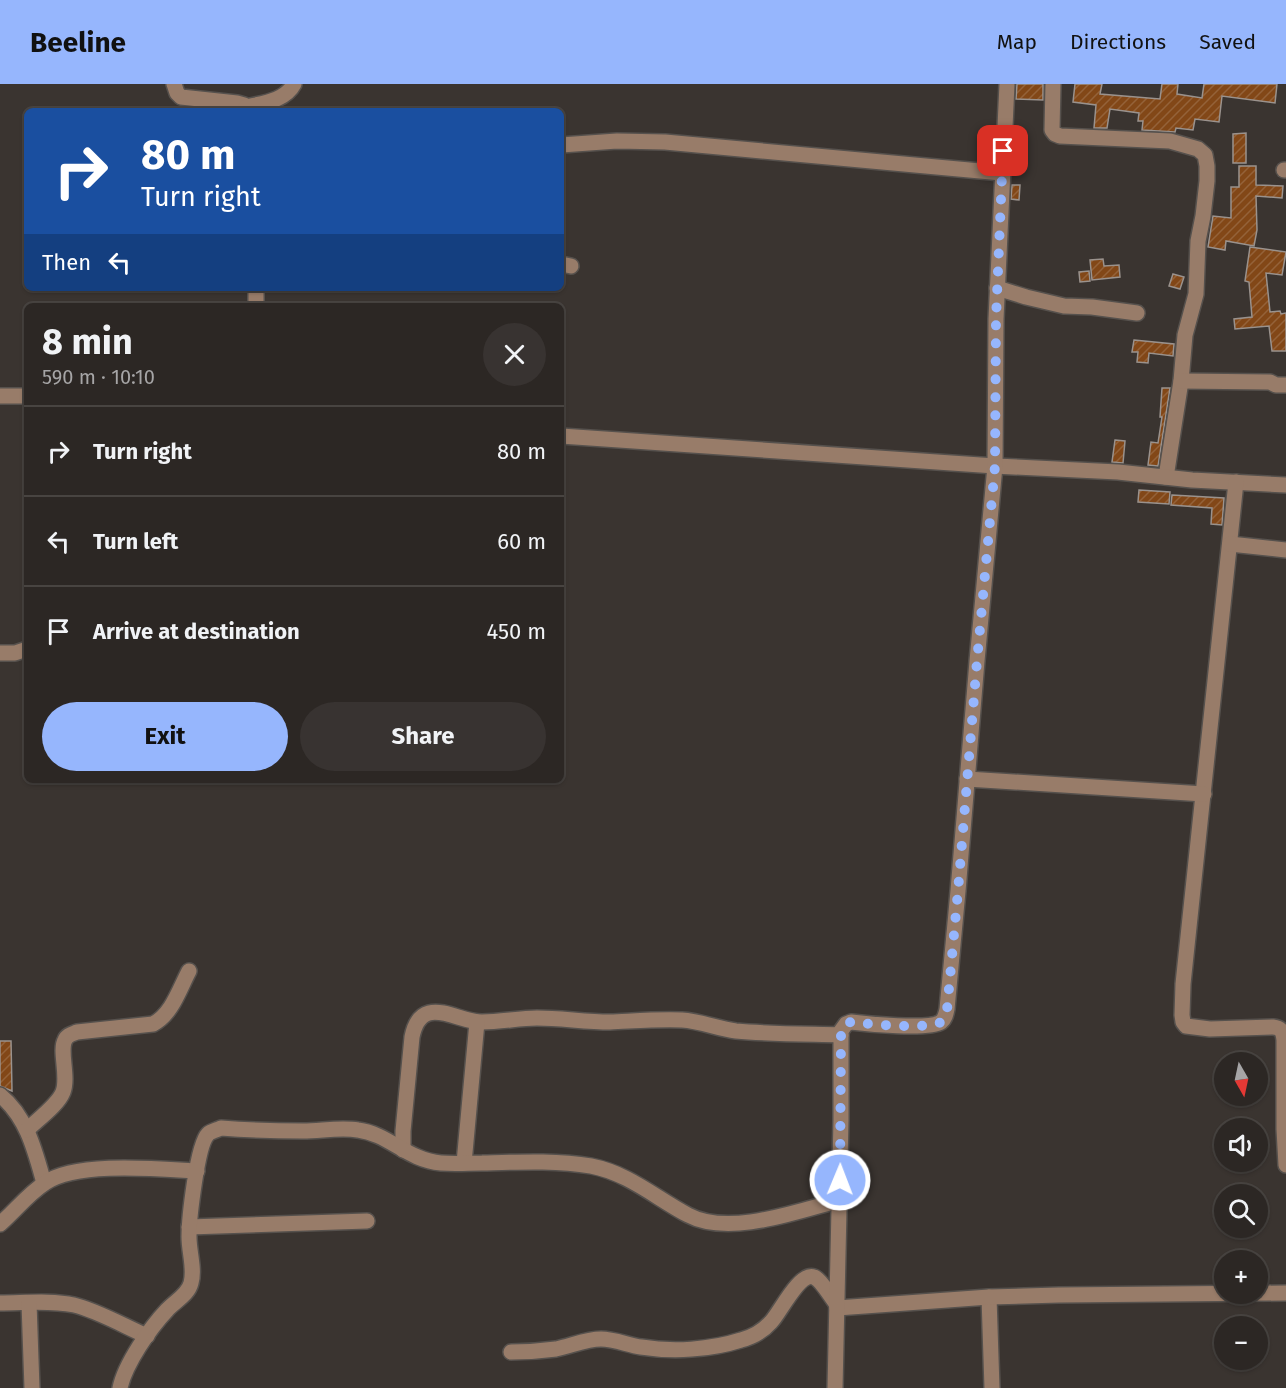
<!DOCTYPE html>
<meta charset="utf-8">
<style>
body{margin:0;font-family:"Fira Sans",sans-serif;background:#383331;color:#f1f3f6;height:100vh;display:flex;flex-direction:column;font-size:22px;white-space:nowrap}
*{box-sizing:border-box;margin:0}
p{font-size:20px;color:#a6a5a6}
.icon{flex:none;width:33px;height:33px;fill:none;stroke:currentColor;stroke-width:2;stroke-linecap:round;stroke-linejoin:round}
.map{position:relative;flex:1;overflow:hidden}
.sheet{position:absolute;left:24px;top:219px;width:540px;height:480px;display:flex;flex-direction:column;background:#2c2724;border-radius:9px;box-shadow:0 2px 4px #0004,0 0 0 2px #484441}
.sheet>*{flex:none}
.guide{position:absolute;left:24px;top:24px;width:540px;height:183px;border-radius:9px;box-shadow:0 2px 4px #0004,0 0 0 2px #484441;background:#1a4fa0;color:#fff;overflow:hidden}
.needle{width:39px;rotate:171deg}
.controls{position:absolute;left:1214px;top:968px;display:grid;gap:12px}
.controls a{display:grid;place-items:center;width:54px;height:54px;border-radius:50%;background:#2c2724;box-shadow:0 2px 4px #0004,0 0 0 2px #484441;font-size:30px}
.pin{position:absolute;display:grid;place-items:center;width:51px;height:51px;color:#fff;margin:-26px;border-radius:12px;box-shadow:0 3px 9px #0006}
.me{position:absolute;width:66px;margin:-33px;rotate:1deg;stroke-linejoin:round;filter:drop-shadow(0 0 4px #0008)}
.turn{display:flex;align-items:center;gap:21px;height:126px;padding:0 18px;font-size:27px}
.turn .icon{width:78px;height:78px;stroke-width:2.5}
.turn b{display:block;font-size:42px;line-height:51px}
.then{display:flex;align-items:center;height:57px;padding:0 18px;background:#0003;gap:12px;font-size:22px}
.round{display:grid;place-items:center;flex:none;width:63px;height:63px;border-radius:32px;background:#383331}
.summary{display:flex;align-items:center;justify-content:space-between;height:102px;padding:0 18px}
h1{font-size:36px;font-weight:700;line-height:45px}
.button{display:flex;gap:12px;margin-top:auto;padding:12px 18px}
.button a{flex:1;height:69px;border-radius:36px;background:#96b6fd;color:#111;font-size:24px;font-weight:700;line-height:69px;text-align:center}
.button a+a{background:#383331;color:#f1f3f6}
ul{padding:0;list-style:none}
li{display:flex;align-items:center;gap:18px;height:90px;padding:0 18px;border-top:2px solid #484441}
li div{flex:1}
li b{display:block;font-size:22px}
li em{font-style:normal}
header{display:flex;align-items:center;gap:36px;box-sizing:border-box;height:84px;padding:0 30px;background:#96b6fd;color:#111}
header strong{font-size:28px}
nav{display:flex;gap:33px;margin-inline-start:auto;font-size:21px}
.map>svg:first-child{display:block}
.building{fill:url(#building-hatch);stroke:#9a928d;stroke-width:1.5}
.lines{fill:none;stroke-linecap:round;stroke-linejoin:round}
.minor-casing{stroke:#56514d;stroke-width:18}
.minor{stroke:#987c69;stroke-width:15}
.route{stroke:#96b6fd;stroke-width:10;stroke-dasharray:0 18}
</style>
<header>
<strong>Beeline</strong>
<nav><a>Map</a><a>Directions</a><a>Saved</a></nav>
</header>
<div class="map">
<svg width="1286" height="1304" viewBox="0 0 1286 1304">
<defs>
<pattern id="building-hatch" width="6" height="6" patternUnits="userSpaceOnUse" patternTransform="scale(1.5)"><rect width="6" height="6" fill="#824717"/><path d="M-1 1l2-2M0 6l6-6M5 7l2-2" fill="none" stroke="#946239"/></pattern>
</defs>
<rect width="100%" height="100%" fill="#3a3430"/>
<g class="building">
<path d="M1017,0h26v16l-27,-1z"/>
<path d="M1075,0h27l-2,10 60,5 2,-15h16l-1,10 25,4 2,-14h73l-2,19 -53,-7 -3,26 -24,-3 -2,11 -17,-2 -1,4 -33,-2 1,-9h-5l1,-8 -29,-4 -3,19h-13l2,-23 -23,-3z"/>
<path d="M1246,49v30h-13v-29z"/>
<path d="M1239,82h17v19l27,1 -1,12 -26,-2 1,34 -3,16 -28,-5 -1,9 -17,-3 5,-31 18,2v-31h8z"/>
<path d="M1012,101h8l-1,15 -8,-1z"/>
<path d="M1250,163l36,5 -4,23 -16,-2 4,39 10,-1 1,3 5,-1v38h-14l-3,-25 -34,3 -1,-10 18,-2 -3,-35 -4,-1z"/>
<path d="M1103,175l1,7 15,-1 1,12 -28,3 -2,-20z"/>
<path d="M1089,187l1,10 -10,1 -1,-10z"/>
<path d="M1173,190l11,3 -4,12 -11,-3z"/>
<path d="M1134,256l40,4 -1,12 -24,-3 -1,10 -11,-1 1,-10h-6z"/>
<path d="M1162,304h8l-12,78 -10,-1 3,-23 7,1 4,-26h-2z"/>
<path d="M1115,356l10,1 -2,22 -11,-1z"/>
<path d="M1139,406l31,2 -1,12 -31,-2z"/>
<path d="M1172,411l52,3 -2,27 -11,-1 1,-16 -41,-3z"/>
<path d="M0,957h11l1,50 -12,-5z"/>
</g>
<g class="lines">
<defs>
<g id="minor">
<path d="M174,0l3,9 4,4 56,6 7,2 7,6"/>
<path d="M1053,0l-1,46 3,4 5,2 110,5 28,8 7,6 2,11v15l-4,35 -5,25 -2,53 -11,41 -4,46 -15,96"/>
<path d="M246,23c17,-4 39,-6 48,-23"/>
<path d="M561,61l56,-4 48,1 337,31"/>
<path d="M1284,86h2"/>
<path d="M561,180l10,2"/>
<path d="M256,204v18"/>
<path d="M997,204l29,9 38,9 28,1 45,6"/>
<path d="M1181,297l89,1 6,3h10"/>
<path d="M0,312h27"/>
<path d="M561,352l434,30 123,6 74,8 94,5"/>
<path d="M1236,398l-53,502 -1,31 1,7 3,4 24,3 63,-2c9,1 10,5 11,13v89l2,36"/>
<path d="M1230,460l56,6"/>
<path d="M0,569h15l12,-4"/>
<path d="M967,695l237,15"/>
<path d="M0,1011c27,22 35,56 44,88"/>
<path d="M27,1046c10,-10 31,-25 36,-38 6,-15 -4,-41 2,-52 2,-5 7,-6 12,-8l76,-8c19,-10 26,-34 36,-53"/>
<path d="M403,1066v-19l9,-94c2,-10 6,-21 17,-24 16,-4 35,9 53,9 19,0 37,-4 55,-4 24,0 48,4 73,4 24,-1 48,-3 72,-2 19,1 36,9 54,11 34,3 70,3 105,4"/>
<path d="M464,1079l13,-141"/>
<path d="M0,1140c15,-13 28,-30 45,-41 31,-22 114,-14 152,-12"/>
<path d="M189,1143l178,-6"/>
<path d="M989,1213l3,91"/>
<path d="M0,1219c24,0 50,-3 74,2 22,5 52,22 73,31"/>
<path d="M29,1219l3,85"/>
<path d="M837,1224l152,-11 70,-2 227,-2"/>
<path d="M511,1268c15,0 30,-1 45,-3 15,-3 30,-10 45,-10 13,0 27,6 40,8 32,5 69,3 100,-7 12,-3 22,-9 30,-18 9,-9 28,-50 43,-45 7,3 18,21 23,28"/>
<path d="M120,1304c5,-24 30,-60 47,-78 8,-9 21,-15 24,-27 4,-14 -2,-31 -2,-46 0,-18 8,-92 19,-103 3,-3 9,-4 13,-6 27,2 55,3 82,3 18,0 37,-4 55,-1 31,4 49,30 83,33 14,1 28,0 41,0 36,-1 74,-3 109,3 37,7 65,32 97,49 41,22 110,-4 152,-15"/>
<path d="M835,1304l6,-268v-89l5,-7 5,-2c16,2 78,8 90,0 4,-3 5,-8 6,-13l11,-118 19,-230 18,-195 1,-147 11,-235"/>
</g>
</defs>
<use href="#minor" class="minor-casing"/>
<use href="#minor" class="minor"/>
</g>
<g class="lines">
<path class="route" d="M840,1096l1,-145c0,-7 3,-11 10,-13 16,2 78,8 90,0 4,-3 5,-8 6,-12l11,-119 19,-230 18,-195 1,-147 7,-168"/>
</g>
</svg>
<div class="controls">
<a><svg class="needle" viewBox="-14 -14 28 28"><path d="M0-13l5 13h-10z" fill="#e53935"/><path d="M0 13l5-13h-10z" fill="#a6a5a6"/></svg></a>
<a><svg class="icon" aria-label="sound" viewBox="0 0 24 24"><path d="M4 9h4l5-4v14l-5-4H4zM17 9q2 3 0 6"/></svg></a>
<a><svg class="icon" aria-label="search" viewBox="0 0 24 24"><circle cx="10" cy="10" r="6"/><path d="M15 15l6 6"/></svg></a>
<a>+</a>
<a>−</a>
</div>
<div class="pin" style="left:1003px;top:67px;background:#d93025"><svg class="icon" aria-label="arrive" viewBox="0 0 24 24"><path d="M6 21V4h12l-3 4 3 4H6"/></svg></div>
<svg class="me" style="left:840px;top:1096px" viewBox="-20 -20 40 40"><circle r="17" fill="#96b6fd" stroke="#fff" stroke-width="3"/><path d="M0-11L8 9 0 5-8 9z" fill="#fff"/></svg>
<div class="guide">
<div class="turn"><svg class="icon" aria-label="right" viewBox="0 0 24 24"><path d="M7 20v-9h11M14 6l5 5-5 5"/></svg><div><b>80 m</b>Turn right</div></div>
<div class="then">Then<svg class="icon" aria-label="left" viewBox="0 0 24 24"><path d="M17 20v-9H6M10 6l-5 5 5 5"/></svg></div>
</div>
<section class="sheet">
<div class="summary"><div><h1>8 min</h1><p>590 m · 10:10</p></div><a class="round"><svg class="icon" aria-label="close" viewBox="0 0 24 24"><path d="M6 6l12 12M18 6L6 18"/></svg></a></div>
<ul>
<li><svg class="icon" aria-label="right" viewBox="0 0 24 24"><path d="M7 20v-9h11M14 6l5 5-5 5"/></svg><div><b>Turn right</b></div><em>80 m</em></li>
<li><svg class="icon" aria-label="left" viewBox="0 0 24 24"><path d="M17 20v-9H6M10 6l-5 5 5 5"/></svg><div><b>Turn left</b></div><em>60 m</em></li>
<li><svg class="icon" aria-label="arrive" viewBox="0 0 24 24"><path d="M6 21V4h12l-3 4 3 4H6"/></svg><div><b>Arrive at destination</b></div><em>450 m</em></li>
</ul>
<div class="button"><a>Exit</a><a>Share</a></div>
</section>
</div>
